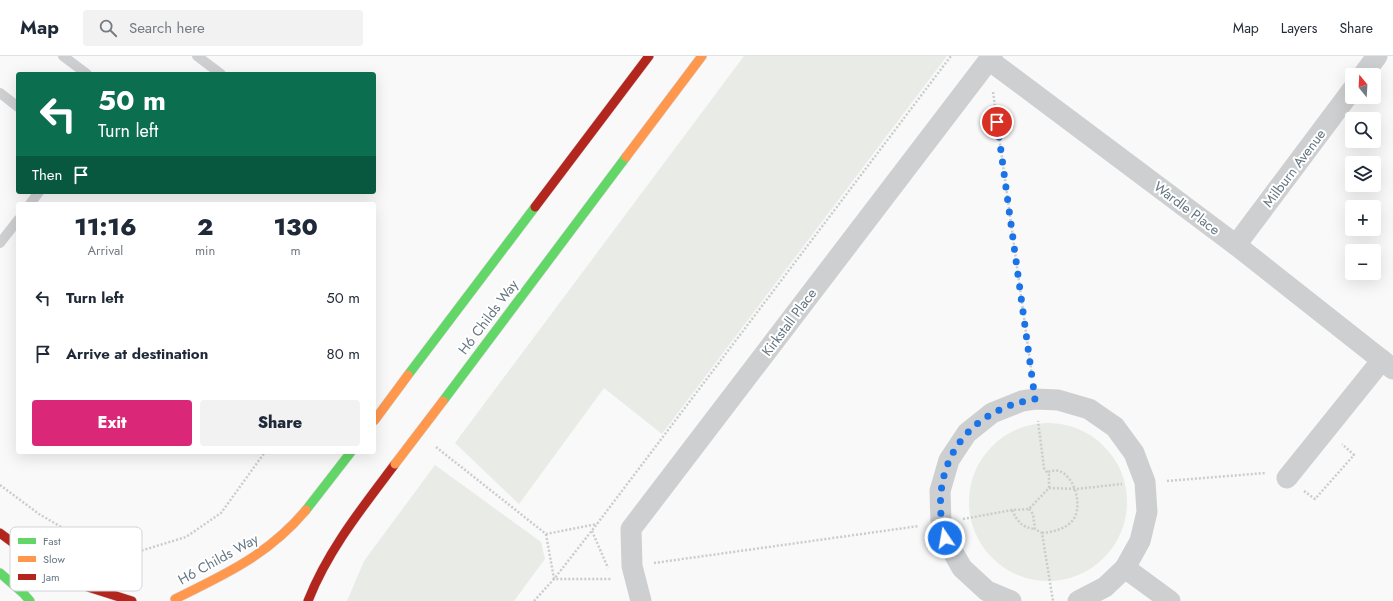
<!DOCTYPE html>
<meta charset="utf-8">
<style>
body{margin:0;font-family:Jost,sans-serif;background:#f2f2f3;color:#1f2937;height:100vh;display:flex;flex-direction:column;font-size:15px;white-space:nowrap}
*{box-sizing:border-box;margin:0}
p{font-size:13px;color:#747a83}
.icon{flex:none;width:22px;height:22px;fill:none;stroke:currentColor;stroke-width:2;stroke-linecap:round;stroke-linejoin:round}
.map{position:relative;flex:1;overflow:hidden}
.sheet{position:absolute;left:16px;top:146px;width:360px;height:252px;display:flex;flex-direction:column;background:#fff;border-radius:4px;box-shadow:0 4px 16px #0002}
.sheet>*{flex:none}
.top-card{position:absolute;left:16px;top:16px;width:360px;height:122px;border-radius:4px;box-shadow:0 4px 16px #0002;background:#0b6e4f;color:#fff;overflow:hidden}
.needle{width:26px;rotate:342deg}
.buttons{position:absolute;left:1345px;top:12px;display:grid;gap:8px}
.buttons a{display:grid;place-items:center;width:36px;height:36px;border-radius:4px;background:#fff;box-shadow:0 4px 16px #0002;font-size:20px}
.pin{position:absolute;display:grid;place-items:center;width:34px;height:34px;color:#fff;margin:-17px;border:2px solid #fff;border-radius:50%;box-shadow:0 1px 4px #0007}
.me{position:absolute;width:44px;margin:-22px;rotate:348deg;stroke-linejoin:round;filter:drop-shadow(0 0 3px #0008)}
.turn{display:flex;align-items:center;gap:14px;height:84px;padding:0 16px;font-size:18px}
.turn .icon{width:52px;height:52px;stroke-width:2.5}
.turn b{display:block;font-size:28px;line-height:34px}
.then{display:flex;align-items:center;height:38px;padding:0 16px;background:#0003;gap:8px;font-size:15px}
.eta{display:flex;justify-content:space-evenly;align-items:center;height:68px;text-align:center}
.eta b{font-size:24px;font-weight:800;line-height:28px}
.button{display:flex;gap:8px;margin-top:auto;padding:8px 16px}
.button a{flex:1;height:46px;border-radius:4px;background:#db2777;color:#fff;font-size:16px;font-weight:800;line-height:46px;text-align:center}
.button a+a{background:#f2f2f3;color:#1f2937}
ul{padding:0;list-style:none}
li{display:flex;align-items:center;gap:12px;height:56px;padding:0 16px}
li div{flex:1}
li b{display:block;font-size:15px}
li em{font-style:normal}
header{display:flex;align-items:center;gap:24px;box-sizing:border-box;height:56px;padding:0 20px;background:#fff;border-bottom:1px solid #e0e1e3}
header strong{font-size:19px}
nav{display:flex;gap:22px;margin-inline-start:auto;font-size:14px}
.search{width:280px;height:36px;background:#f2f2f3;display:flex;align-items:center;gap:10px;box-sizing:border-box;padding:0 14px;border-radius:4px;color:#747a83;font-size:15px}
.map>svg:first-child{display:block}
.green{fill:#e8ebe6}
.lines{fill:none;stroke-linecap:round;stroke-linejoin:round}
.fast-casing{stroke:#d5d6d7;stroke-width:10}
.slow-casing{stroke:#d5d6d7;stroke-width:10}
.jam-casing{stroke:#d5d6d7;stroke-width:10}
.path{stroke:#cbcccd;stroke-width:2.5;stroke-dasharray:2 2;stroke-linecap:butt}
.lane{stroke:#cecfd0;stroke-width:10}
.street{stroke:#cecfd0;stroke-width:21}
.fast{stroke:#63d668;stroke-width:9}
.slow{stroke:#ff974d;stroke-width:9}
.jam{stroke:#b3261e;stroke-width:9}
.slow-bridge-casing{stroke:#d5d6d7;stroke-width:10;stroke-linecap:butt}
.slow-bridge{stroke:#ff974d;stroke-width:9}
.route{stroke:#1a73e8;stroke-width:7;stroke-dasharray:0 12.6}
.labels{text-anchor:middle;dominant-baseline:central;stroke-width:4;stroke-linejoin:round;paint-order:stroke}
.street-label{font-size:14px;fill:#657683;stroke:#fff}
.key{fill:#fff;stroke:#d1d6da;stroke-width:1}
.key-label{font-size:11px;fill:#657683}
</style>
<header>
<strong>Map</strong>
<div class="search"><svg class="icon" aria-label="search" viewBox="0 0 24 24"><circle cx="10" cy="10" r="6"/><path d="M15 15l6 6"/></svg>Search here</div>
<nav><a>Map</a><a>Layers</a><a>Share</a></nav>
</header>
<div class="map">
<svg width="1393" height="545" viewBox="0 0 1393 545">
<rect width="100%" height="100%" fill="#f9f9f9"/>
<g class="green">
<path d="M744,0h203l-285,378 -58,-46 -85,116 -64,-61z"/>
<circle cx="1048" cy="446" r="79"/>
<path d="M435,409l106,77 4,17 -31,42h-167l17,-40z"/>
</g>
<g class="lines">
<defs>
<g id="fast">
<path d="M408,319l127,-168"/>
<path d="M443,345l183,-244"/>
<path d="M306,454l45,-58"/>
<path d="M0,517l23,20 7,8"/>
</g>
<g id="slow">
<path d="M626,101l76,-101"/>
<path d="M175,543c51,-25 93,-44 131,-89"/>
</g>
<g id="jam">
<path d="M535,151l114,-151"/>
<path d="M0,477l36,27 36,22 60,19"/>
<path d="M308,545c20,-51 54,-93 87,-137"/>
</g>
</defs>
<use href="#fast" class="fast-casing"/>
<use href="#slow" class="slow-casing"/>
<use href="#jam" class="jam-casing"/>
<g class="path">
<path d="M993,36l39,284"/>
<path d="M436,391l110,87 51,-10"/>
<path d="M1167,425l98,-8"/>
<path d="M0,429l39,29 53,31 48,6 46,-14 35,-24 44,-61"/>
<path d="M1049,432l27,1 46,-5"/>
<path d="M1304,435l11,8 39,-44 -12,-11"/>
<path d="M1029,453l4,5 2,15 7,4 11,68"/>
<path d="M1012,454c6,12 9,17 23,19"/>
<path d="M963,463l49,-9 17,-1 20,-21v-13l-5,-7 -6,-47"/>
<path d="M592,475l16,37"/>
<path d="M1042,477c11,-1 24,-4 31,-13 10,-13 2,-44 -14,-49 -4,-1 -8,0 -12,1"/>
<path d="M546,478l8,45h58"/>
<path d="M654,507l265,-37"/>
<path d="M534,545l20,-22 43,-55 354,-468"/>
</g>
<g class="lane">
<path d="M63,0l24,18"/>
<path d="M197,0l24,18"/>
<path d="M0,37l18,14"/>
<path d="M30,148l9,-12"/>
<path d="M0,187l18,-23"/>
</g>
<g class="street">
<path d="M989,4l247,185 157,124"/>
<path d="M1363,19l14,-19"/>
<path d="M1236,189l116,-155"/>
<path d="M1287,422l95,-118"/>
<path d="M1125,512l45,33"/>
<path d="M641,545l-9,-35 -1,-37 361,-473"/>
<path d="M1011,545l-24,-10 -25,-23 -17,-30 -4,-16 -1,-31 9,-31 18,-27 25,-20 30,-12 13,-2 23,1 31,9 26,18 19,26 11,29 2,30 -7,29 -15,27 -20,19 -27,14"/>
</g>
<use href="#fast" class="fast"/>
<use href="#slow" class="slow"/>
<use href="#jam" class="jam"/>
<defs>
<g id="slow-bridge">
<path d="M374,365l34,-46"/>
<path d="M395,408l48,-63"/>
</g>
</defs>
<use href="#slow-bridge" class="slow-bridge-casing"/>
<use href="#slow-bridge" class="slow-bridge"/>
</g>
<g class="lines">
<path class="route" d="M945,482c-18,-70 19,-127 90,-139l-38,-277"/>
</g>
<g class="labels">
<g class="street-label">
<text transform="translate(1294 112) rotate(-53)">Milburn Avenue</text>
<text transform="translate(1187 152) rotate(37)">Wardle Place</text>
<text transform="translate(488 261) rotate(-53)">H6 Childs Way</text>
<text transform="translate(789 266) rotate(-53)">Kirkstall Place</text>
<text transform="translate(218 503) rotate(-29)">H6 Childs Way</text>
</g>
</g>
<rect x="10" y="471" width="132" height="64" rx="6" class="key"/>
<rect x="18" y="482" width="18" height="6" fill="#63d668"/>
<rect x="18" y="500" width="18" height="6" fill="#ff974d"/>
<rect x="18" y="518" width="18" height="6" fill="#b3261e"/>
<g class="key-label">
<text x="43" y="489">Fast</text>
<text x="43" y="507">Slow</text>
<text x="43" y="525">Jam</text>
</g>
</svg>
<div class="buttons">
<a><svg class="needle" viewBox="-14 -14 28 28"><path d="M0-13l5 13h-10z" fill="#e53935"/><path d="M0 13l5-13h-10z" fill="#747a83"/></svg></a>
<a><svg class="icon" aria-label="search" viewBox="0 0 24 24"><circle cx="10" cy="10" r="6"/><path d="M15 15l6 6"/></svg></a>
<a><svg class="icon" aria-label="layers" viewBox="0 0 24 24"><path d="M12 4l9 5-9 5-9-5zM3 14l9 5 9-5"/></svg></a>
<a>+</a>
<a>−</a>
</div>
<div class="pin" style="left:997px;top:66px;background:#d93025"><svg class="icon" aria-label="arrive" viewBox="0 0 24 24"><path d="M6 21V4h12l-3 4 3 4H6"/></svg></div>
<svg class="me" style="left:945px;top:482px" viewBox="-20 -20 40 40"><circle r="17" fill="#1a73e8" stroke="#fff" stroke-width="3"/><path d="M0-11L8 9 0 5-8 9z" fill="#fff"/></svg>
<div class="top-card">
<div class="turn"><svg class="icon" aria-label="left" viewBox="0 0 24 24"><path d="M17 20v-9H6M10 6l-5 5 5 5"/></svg><div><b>50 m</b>Turn left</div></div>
<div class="then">Then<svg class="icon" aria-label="arrive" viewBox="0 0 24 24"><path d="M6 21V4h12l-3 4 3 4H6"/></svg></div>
</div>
<section class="sheet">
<div class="eta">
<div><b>11:16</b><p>Arrival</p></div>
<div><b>2</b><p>min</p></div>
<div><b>130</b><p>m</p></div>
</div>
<ul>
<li><svg class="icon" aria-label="left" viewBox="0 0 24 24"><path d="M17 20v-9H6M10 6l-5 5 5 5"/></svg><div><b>Turn left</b></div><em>50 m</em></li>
<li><svg class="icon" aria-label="arrive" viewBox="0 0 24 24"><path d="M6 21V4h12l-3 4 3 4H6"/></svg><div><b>Arrive at destination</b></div><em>80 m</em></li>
</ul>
<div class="button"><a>Exit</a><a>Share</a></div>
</section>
</div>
